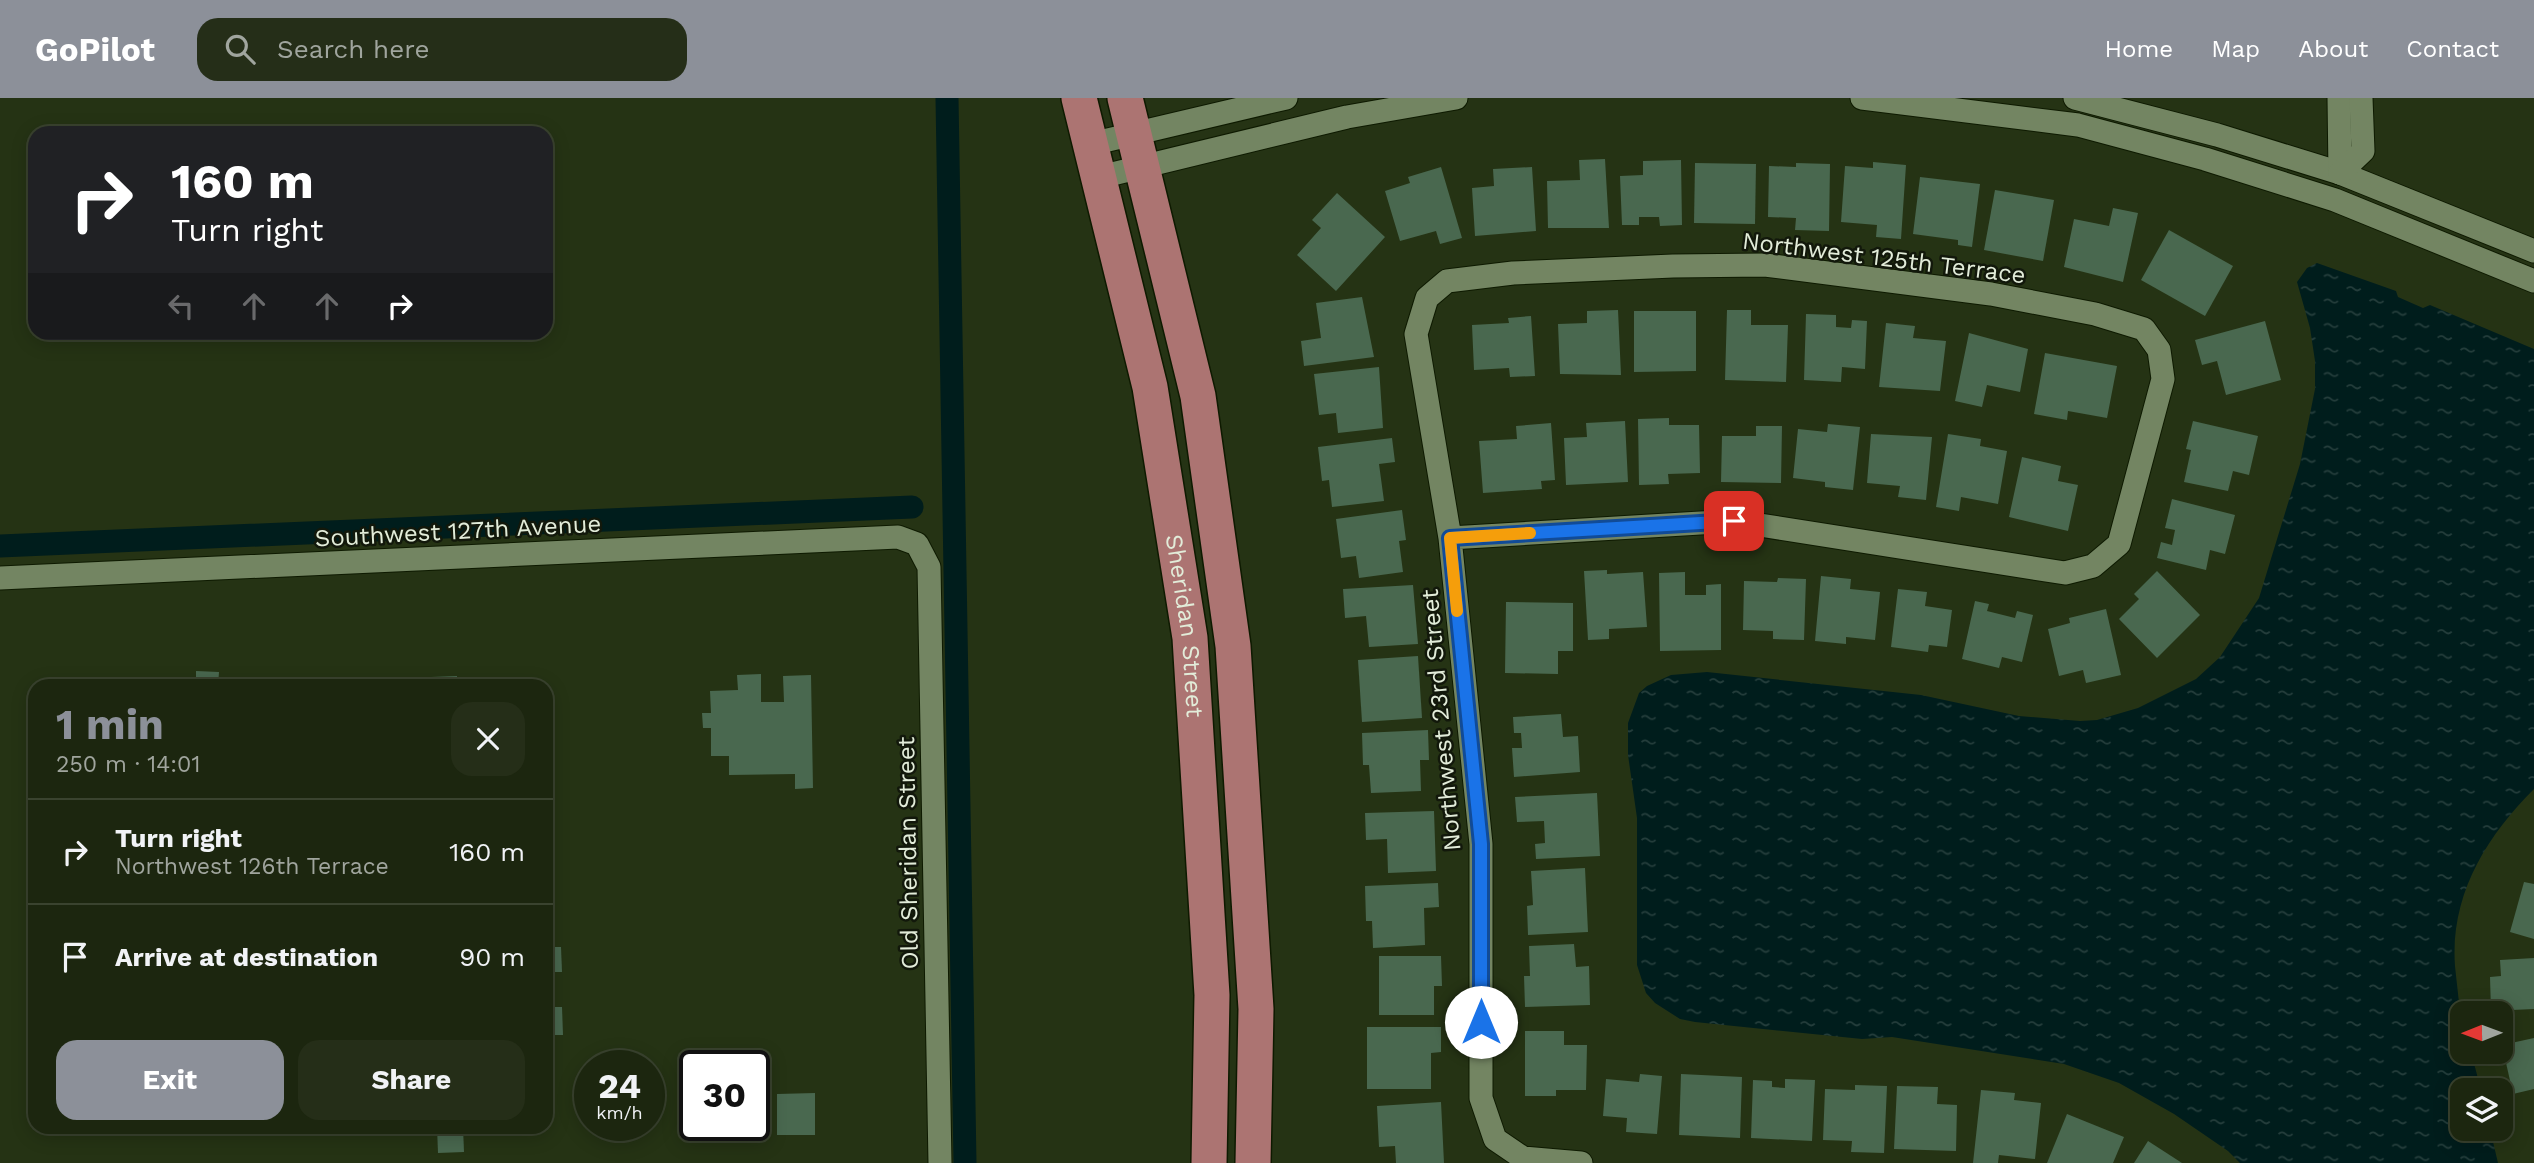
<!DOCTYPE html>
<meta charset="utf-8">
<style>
body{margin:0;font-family:"Work Sans",sans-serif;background:#252e18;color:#f1f3f6;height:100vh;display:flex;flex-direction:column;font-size:26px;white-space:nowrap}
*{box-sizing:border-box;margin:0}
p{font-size:23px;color:#a0a59e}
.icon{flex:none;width:38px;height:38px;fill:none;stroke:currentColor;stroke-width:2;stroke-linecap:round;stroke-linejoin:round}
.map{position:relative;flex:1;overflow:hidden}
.side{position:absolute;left:28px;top:581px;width:525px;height:455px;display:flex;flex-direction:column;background:#1c260f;border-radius:21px;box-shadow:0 4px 18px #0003,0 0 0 2px #3a432f}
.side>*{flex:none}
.guide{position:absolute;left:28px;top:28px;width:525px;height:214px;border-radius:21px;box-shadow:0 4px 18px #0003,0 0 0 2px #3a432f;background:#202124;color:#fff;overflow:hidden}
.needle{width:46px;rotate:269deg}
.fabs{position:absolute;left:2450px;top:903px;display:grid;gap:14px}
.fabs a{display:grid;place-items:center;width:63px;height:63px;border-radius:14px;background:#1c260f;box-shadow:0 4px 18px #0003,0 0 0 2px #3a432f;font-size:35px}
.speed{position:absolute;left:574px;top:952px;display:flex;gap:14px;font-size:35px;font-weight:700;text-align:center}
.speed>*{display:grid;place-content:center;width:91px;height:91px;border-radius:50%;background:#1c260f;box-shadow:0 4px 18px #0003,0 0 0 2px #3a432f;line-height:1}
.speed small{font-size:18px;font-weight:400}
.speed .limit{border:4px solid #111;border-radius:10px;background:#fff;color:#111}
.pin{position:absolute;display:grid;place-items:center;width:60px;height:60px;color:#fff;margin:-30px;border-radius:14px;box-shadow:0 4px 10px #0006}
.me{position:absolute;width:77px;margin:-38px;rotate:0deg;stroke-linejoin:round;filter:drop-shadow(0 0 5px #0008)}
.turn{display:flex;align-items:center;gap:24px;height:147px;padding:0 28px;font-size:32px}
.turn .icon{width:91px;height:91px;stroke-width:2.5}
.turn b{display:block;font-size:49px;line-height:60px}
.lanes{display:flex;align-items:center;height:66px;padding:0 28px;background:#0003;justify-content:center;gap:35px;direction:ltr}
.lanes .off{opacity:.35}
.round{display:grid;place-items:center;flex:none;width:74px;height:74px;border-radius:21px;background:#252e18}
.head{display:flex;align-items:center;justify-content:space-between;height:119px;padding:0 28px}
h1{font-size:42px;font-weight:700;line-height:52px;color:#8c9099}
.cta{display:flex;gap:14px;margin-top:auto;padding:14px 28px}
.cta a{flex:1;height:80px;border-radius:21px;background:#8c9099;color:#fff;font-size:28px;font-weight:700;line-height:80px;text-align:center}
.cta a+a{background:#252e18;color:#f1f3f6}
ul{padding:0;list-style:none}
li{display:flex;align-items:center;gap:21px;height:105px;padding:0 28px;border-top:2px solid #3a432f}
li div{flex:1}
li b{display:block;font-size:26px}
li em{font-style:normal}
header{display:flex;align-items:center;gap:42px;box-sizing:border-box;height:98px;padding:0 35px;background:#8c9099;color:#fff}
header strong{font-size:33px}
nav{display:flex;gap:38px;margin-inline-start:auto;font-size:24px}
.search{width:490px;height:63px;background:#252e18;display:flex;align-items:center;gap:18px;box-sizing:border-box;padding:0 24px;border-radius:21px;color:#a0a59e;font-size:26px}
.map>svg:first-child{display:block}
.water{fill:url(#water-ripples)}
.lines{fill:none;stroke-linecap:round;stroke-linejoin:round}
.canal{stroke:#001d1c;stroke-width:23}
.building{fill:#49684f}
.minor-casing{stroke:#0e1a00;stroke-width:25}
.primary-casing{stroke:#0e1a00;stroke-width:38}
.minor{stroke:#738562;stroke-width:23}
.primary{stroke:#ac7472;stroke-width:35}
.route-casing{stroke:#114b97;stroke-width:18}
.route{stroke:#1a73e8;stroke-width:12}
.slow{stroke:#f59e0b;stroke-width:12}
.labels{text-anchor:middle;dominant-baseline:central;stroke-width:5;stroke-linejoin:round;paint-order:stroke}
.street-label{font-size:24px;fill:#e2ecd9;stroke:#12180b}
</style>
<header>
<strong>GoPilot</strong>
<div class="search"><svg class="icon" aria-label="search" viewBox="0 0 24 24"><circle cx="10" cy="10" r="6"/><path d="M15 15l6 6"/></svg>Search here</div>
<nav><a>Home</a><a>Map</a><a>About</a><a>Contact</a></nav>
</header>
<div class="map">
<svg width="2534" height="1065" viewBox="0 0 2534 1065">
<defs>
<pattern id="water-ripples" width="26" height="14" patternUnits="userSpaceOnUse" patternTransform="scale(1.75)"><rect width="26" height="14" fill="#001d1c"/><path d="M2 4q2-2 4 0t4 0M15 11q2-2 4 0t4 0" fill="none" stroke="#253e3c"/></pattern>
</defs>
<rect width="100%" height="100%" fill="#253314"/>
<path class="water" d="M2317,165l79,28 2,6 25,11 7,-3 104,44v440c-48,48 -84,106 -79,177 3,29 7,56 7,86h9l10,38h-19v39h28l8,34h-258l-12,-12 -54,-37 -55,-31 -55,-19 -172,-27 -30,2 -167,-17 -15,-3 -25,-16 -9,-10 -9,-28v-147l-9,-63v-32l11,-30 8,-7 24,-11 36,-3 214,23 98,21 61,5 17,-1 41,-12 58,-29 24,-22 39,-59 41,-134 15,-75v-28l-5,-33 -13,-46 10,-14z"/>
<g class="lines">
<g class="canal">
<path d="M947,0l18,1065"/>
<path d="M0,448l912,-39"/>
</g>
</g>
<g class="building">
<path d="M1605,61l4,69h-61l-1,-47 33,-1 -1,-20z"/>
<path d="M1681,62l1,65 -22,1 -1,-9h-20v8h-17l-2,-49 23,-1v-14z"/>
<path d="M1873,64l33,3 -5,74 -25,-2 1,-12 -36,-3 4,-56 28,2z"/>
<path d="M1695,65l61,1 -1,60 -61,-1z"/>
<path d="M1796,65l34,1 -1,67 -34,-1 1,-12 -28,-1 1,-51 27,1z"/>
<path d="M1441,69l21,71 -22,6 -4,-13 -36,10 -15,-50 25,-8 -2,-6z"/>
<path d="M1532,69l4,64 -61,5 -3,-48 22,-2 -1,-17z"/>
<path d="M1920,79l60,7 -8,63 -14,-2v-5l-45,-6z"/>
<path d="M1995,92l59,10 -11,61 -59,-11z"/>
<path d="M1337,95l48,44 -49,54 -39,-36 24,-27 -9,-8z"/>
<path d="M2113,110l25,5 -15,69 -59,-15 10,-48 35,7z"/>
<path d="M2169,132l64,36 -28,50 -64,-36z"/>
<path d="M1362,199l12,60 -70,9 -3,-25 20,-3 -5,-35z"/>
<path d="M1618,212l3,65 -61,-1 -2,-50 29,-1v-12z"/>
<path d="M1727,212h24v15h37l-2,57 -61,-2z"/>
<path d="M1634,213h62v60l-62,1z"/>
<path d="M1806,216l30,1v12l15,1 1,-8 15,1 -2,48 -23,-2 -1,15 -37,-2z"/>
<path d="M1531,218l4,60 -25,1 -1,-9 -35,2 -2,-45 37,-2 -1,-5z"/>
<path d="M2265,223l16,59 -55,15 -9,-34 -15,4 -7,-25z"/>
<path d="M1886,225l29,3 -2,12 33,3 -6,50 -61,-4z"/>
<path d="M1969,235l59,16 -8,43 -33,-7 -5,22 -27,-6z"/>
<path d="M2045,255l72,13 -10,52 -39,-7 -1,9 -33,-6z"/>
<path d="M1379,269l4,61 -45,5 -2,-20 -17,2 -5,-41z"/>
<path d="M1669,320v7h30l1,48 -32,1 1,10 -30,1 -1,-66z"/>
<path d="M1625,323l3,61 -62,3 -2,-47 23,-1 -1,-14z"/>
<path d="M2193,323l65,15 -9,39 -16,-4 -5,20 -44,-9 7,-32 -5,-1z"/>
<path d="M1551,325l4,57 -14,1 1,8 -59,4 -4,-52 38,-2 -1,-13z"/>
<path d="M1828,326l32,3 -7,63 -28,-3v-5l-32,-4 5,-49 29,3z"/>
<path d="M1756,328h26l-1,57 -60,-1 1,-46h34z"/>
<path d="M1871,336l61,3 -6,63 -28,-3 2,-11 -33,-3z"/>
<path d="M1948,336l33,5 -1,7 27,5 -9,53 -37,-7 -2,14 -23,-4z"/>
<path d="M1392,340l3,24 -16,2 5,37 -52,6 -3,-27 -7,1 -4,-34z"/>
<path d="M2022,359l39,9 -3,15 20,4 -10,46 -59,-14z"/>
<path d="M2172,401l63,16 -10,39 -15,-4 -4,20 -49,-12 4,-16 11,3 3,-15 -10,-2z"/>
<path d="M1402,412l4,30 -7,1 4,31 -44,6 -3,-22 -15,2 -5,-39z"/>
<path d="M1607,472v4l36,-2 4,55 -38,2v10l-21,1 -4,-69z"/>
<path d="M2157,473l43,44 -43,43 -38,-39 20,-20 -5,-5z"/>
<path d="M1685,474v23h21v-10l15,-1v66l-61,1 -1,-78z"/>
<path d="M1821,478l30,3 -1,10 30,3 -5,48 -29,-3v7l-31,-3z"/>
<path d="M1778,480l28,1 -2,61 -31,-1v-8l-30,-1 1,-49 33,1z"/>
<path d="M1413,487l5,59 -49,3 -3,-31 -21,2 -2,-29z"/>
<path d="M1898,491l29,3 -2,14 27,4 -5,37 -18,-2 -1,7 -37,-5z"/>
<path d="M1975,503l14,3 -2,7 28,7 2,-7 16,4 -11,47 -20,-5 -3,11 -37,-9z"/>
<path d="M1506,504l67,1v48h-15v23l-53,-1z"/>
<path d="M2106,511l15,66 -35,8 -3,-13 -24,6 -11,-47 22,-6 -1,-5z"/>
<path d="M1418,558l4,62 -60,4 -4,-62z"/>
<path d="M196,573l23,1 -1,14h-22z"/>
<path d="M761,576v28h23l-1,-26 28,-1 2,113 -18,1v-15l-66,1v-19h-18v-28h-8l-1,-15h9l-1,-22 28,-1 -1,-15z"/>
<path d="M457,578v10h-25l-1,-9z"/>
<path d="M1561,616l2,23 15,-1 2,36 -66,5 -2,-29h10l-1,-15h-7l-1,-16z"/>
<path d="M1428,632l1,30h-9l1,31 -50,2 -2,-28h-6l-1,-32z"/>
<path d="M1597,695l3,63 -64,3 -1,-15 10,-1 -1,-22 -27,1 -2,-25z"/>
<path d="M1434,713l2,60 -48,2 -1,-34 -21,1 -1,-27z"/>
<path d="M1585,770l3,64 -60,3 -1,-29 6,-1 -2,-34z"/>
<path d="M2524,784l10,2v55l-24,-7z"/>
<path d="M1438,785l1,24 -15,1 1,37 -52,3 -1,-27h-6l-1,-35z"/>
<path d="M1574,846l2,23 13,-1 1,39 -65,2 -1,-31h6l-1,-30z"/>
<path d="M546,849h15l1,25h-16z"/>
<path d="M1379,858h62l1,30h-8v29h-55z"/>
<path d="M2534,860v51l-43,2 -1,-34 11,-1 -1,-16z"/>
<path d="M546,909h16l1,28h-17z"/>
<path d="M1367,929h74v25l-10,1v36h-64z"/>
<path d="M1525,933h39v14h23l-1,45h-30v6h-31z"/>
<path d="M2534,940v51l-21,5 -11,-49z"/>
<path d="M1640,976l22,2 -5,58 -31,-2 1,-14 -24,-2 3,-37 33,3z"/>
<path d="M1681,976l61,3 -2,61 -61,-3z"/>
<path d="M1785,981l30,1 -3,61 -61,-3 2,-58 19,1v6l13,1z"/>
<path d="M1855,987l32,1 -3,67 -33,-1 1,-11 -29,-1 2,-51 30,1z"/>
<path d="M1897,988l41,1 -1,17 20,1 -1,46 -62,-2z"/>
<path d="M1981,992l34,3 -1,7 27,3 -6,56 -36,-4 -1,8h-25z"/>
<path d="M815,995v42h-38v-41z"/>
<path d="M1441,1004l3,61h-48l-1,-17 -16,1 -2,-41z"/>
<path d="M2067,1016l57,23 -11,26h-66z"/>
<path d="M437,1029h26l1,25 -26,1z"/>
<path d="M2148,1043l34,22h-48z"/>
</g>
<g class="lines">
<defs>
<g id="minor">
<path d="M1862,0l216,27 127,34 130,41 199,81"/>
<path d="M2075,0l142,37 123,38 194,78"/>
<path d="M2339,0l1,75"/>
<path d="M1091,46l195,-46"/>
<path d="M2340,75l23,-22 -2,-53"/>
<path d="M1100,79l247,-60 109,-19"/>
<path d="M1450,440l284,-17 331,52 28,-7 26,-22 44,-165 -4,-29 -15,-21 -49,-15 -104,-20 -226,-29 -92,1 -160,7 -66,8 -20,17 -11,36 34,204 31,306v254l14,41 28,19 58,5"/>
<path d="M0,480l898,-41 19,7 12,23 11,596"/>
</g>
<g id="primary">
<path id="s1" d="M1079,0l71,289 40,251 22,357 -3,168"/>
<path d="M1125,0l73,298 35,250 23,363 -3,154"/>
</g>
</defs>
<use href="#minor" class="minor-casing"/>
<use href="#primary" class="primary-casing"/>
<use href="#minor" class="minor"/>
<use href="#primary" class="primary"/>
</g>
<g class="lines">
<defs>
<path id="route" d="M1481,924v-178l-31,-306 284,-17"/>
</defs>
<use href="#route" class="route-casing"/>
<use href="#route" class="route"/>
<path class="slow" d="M1457,513l-7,-73 80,-5"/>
</g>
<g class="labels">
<g class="street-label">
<text transform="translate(1884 160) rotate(7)">Northwest 125th Terrace</text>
<text transform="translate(458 433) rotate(-3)">Southwest 127th Avenue</text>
<text stroke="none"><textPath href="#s1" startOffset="539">Sheridan Street</textPath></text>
<text transform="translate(1441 622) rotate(-95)">Northwest 23rd Street</text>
<text transform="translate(908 755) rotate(-91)">Old Sheridan Street</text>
</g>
</g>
</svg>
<div class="fabs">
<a><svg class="needle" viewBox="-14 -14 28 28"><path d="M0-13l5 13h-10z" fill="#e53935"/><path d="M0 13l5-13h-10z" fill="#a0a59e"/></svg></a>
<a><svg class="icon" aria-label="layers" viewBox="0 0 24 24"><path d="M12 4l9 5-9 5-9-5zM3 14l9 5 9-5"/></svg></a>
</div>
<div class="speed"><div>24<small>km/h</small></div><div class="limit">30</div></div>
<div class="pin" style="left:1734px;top:423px;background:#d93025"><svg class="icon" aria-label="arrive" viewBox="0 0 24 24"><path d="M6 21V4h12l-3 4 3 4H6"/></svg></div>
<svg class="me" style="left:1481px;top:924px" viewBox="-20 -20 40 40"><circle r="19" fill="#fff"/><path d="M0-13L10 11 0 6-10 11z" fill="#1a73e8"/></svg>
<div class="guide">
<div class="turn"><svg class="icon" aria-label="right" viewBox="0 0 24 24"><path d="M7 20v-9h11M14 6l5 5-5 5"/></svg><div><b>160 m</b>Turn right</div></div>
<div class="lanes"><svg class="icon off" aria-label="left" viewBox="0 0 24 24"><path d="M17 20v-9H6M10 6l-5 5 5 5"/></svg><svg class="icon off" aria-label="ahead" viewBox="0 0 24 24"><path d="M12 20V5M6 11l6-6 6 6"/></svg><svg class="icon off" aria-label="ahead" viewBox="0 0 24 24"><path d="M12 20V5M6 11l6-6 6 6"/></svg><svg class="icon" aria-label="right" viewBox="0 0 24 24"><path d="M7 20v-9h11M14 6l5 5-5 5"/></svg></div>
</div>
<section class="side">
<div class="head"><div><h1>1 min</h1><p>250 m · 14:01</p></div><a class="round"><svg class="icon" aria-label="close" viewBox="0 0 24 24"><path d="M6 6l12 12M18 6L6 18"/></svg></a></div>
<ul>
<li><svg class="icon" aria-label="right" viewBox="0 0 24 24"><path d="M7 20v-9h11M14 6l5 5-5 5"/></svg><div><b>Turn right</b><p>Northwest 126th Terrace</p></div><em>160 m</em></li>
<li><svg class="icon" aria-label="arrive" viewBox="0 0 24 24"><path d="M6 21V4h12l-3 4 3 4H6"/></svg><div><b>Arrive at destination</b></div><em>90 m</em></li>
</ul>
<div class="cta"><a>Exit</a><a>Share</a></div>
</section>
</div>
